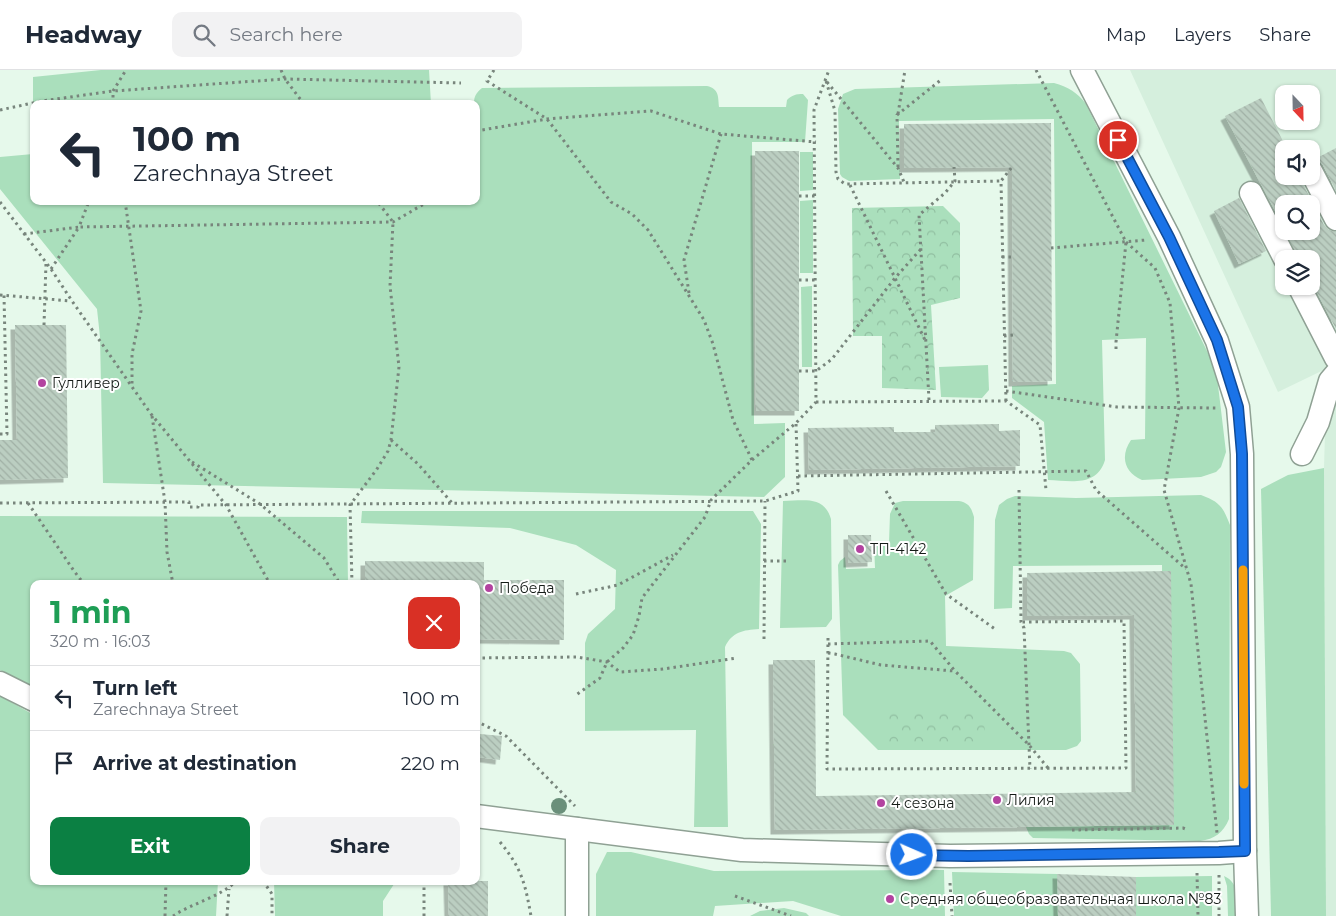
<!DOCTYPE html>
<meta charset="utf-8">
<style>
body{margin:0;font-family:Montserrat,sans-serif;background:#f2f2f3;color:#1f2937;height:100vh;display:flex;flex-direction:column;font-size:19px;white-space:nowrap}
*{box-sizing:border-box;margin:0}
p{font-size:16px;color:#747a83}
.icon{flex:none;width:28px;height:28px;fill:none;stroke:currentColor;stroke-width:2;stroke-linecap:round;stroke-linejoin:round}
.map{position:relative;flex:1;overflow:hidden}
.details{position:absolute;left:30px;top:510px;width:450px;height:305px;display:flex;flex-direction:column;background:#fff;border-radius:10px;box-shadow:0 1px 4px #0004}
.details>*{flex:none}
.top-card{position:absolute;left:30px;top:30px;width:450px;height:105px;border-radius:10px;box-shadow:0 1px 4px #0004;background:#fff;color:#1f2937;overflow:hidden}
.needle{width:32px;rotate:158deg}
.buttons{position:absolute;left:1275px;top:15px;display:grid;gap:10px}
.buttons a{display:grid;place-items:center;width:45px;height:45px;border-radius:10px;background:#fff;box-shadow:0 1px 4px #0004;font-size:25px}
.pin{position:absolute;display:grid;place-items:center;width:42px;height:42px;color:#fff;margin:-21px;border:2px solid #fff;border-radius:50%;box-shadow:0 1px 5px #0007}
.me{position:absolute;width:55px;margin:-28px;rotate:92deg;stroke-linejoin:round;filter:drop-shadow(0 0 4px #0008)}
.turn{display:flex;align-items:center;gap:18px;height:105px;padding:0 20px;font-size:22px}
.turn .icon{width:65px;height:65px;stroke-width:2.5}
.turn b{display:block;font-size:35px;line-height:42px}
.round{display:grid;place-items:center;flex:none;width:52px;height:52px;border-radius:10px;background:#f2f2f3}
.overview{display:flex;align-items:center;justify-content:space-between;height:85px;padding:0 20px}
h1{font-size:30px;font-weight:700;line-height:38px;color:#1e9e55}
.action{display:flex;gap:10px;margin-top:auto;padding:10px 20px}
.action a{flex:1;height:58px;border-radius:10px;background:#0b8043;color:#fff;font-size:20px;font-weight:700;line-height:58px;text-align:center}
.action a+a{background:#f2f2f3;color:#1f2937}
ul{padding:0;list-style:none}
li{display:flex;align-items:center;gap:15px;height:65px;padding:0 20px;border-top:1px solid #e0e1e3}
li div{flex:1}
li b{display:block;font-size:19px}
li em{font-style:normal}
header{display:flex;align-items:center;gap:30px;box-sizing:border-box;height:70px;padding:0 25px;background:#fff;border-bottom:1px solid #e0e1e3}
header strong{font-size:24px}
nav{display:flex;gap:28px;margin-inline-start:auto;font-size:18px}
.search{width:350px;height:45px;background:#f2f2f3;display:flex;align-items:center;gap:12px;box-sizing:border-box;padding:0 18px;border-radius:10px;color:#747a83;font-size:19px}
.map>svg:first-child{display:block}
.built{fill:#d5efdd;fill-rule:evenodd}
.grass{fill:#aadfbc}
.park{fill:url(#park-crowns)}
.building{fill:url(#building-back-hatch);filter:url(#shadow)}
.lines{fill:none;stroke-linecap:round;stroke-linejoin:round}
.minor-casing{stroke:#8fa194;stroke-width:25}
.path{stroke:#78857c;stroke-width:3;stroke-dasharray:2.5 4;stroke-linecap:butt}
.minor{stroke:#fff;stroke-width:22}
.tree{fill:#6a8f7a}
.route-casing{stroke:#114b97;stroke-width:12}
.route{stroke:#1a73e8;stroke-width:9}
.slow{stroke:#f59e0b;stroke-width:9}
.poi-dot{fill:#b343a0;stroke:#fff;stroke-width:2}
.labels{text-anchor:middle;dominant-baseline:central;stroke-width:4;stroke-linejoin:round;paint-order:stroke}
.poi-label{font-size:14px;fill:#151b17;stroke:#fff;text-anchor:start}
</style>
<header>
<strong>Headway</strong>
<div class="search"><svg class="icon" aria-label="search" viewBox="0 0 24 24"><circle cx="10" cy="10" r="6"/><path d="M15 15l6 6"/></svg>Search here</div>
<nav><a>Map</a><a>Layers</a><a>Share</a></nav>
</header>
<div class="map">
<svg width="1336" height="846" viewBox="0 0 1336 846">
<defs>
<pattern id="park-crowns" width="20" height="18" patternUnits="userSpaceOnUse" patternTransform="scale(1.25)"><rect width="20" height="18" fill="#aadfbc"/><path d="M2 6a3 3 0 1 1 6 0M12 15a3 3 0 1 1 6 0" fill="none" stroke="#91bfa1"/></pattern>
<pattern id="building-back-hatch" width="6" height="6" patternUnits="userSpaceOnUse" patternTransform="scale(1.25)"><rect width="6" height="6" fill="#bbcec1"/><path d="M-1 5l2 2M0 0l6 6M5-1l2 2" fill="none" stroke="#a0b0a5"/></pattern>
<filter id="shadow"><feDropShadow dx="-4.5" dy="4.5" stdDeviation="0" flood-color="#0004"/></filter>
</defs>
<rect width="100%" height="100%" fill="#e6f9eb"/>
<g class="built">
<path d="M1130,0h206v294l-58,28zM1284,24h27v27h-27zM1284,79h27v27h-27zM1284,134h27v27h-27zM1284,189h27v27h-27z"/>
<path d="M1336,327v519h-10l-2,-448 2,-70z"/>
</g>
<g class="grass">
<path d="M101,0h328l2,34h-397v97h442v-97h-2c0,-8 2,-11 8,-16l225,-2c12,3 11,10 12,21h67l1,-7c5,-5 9,-6 16,-6l5,6 -3,42h-53l2,282 31,-1v54l-21,20 -661,-14 -3,-146 -3,-28 -97,-120v-32l33,-3v-77z"/>
<path d="M1054,13c14,4 23,9 32,21l121,247 8,17 3,17 8,67 -5,15 -5,5 -15,5 -59,3c-18,-8 -22,-24 -11,-40l14,-1 1,-101 -44,2 3,120c-8,27 -34,21 -57,20l-4,-58 -32,-24v-12l44,-2 -2,-265 -155,2 1,58 -51,2 -7,-4 -2,-3 -2,-65 5,-15 12,-5z"/>
<path d="M800,82h13v38l-13,1z"/>
<path d="M813,130v73h-13v-72z"/>
<path d="M812,216v81h-10l-1,-80z"/>
<path d="M988,295l1,25 -7,8 -41,-1 -2,-30z"/>
<path d="M1324,398l2,448h-55l-10,-427 27,-14z"/>
<path d="M1201,425c19,7 22,12 29,30l-1,294c-6,14 -14,20 -29,22l-167,-3 -4,-4 -3,-7 138,-2 -2,-260 -149,1 -1,42 -18,1 1,-89 4,-15 8,-6 8,-3 61,2z"/>
<path d="M783,431c20,0 41,-6 48,18l1,94v6l-6,8 -46,1z"/>
<path d="M903,431h56c10,2 12,6 15,16l-1,63 -28,16 1,50 118,5 7,2 9,11 1,77 -4,5 -11,4h-188l-35,-35 -5,-150 2,-4 5,-4 1,12 29,-1 -1,-24 15,-1 1,-29 5,-11z"/>
<path d="M362,441h391l8,13 -2,105c-16,1 -27,3 -34,18l3,180h-34l2,-97 -111,1v-88l3,-9 27,-25 1,-39 -40,-25 -66,-17 -149,-5z"/>
<path d="M0,446l347,1 1,67h-314v104l-34,-18z"/>
<path d="M0,626l34,19v166h184l-2,35h-216z"/>
<path d="M607,782h24l83,19 230,-1 1,46h-104l-48,-15 -78,5 -2,10h-117v-42z"/>
<path d="M952,802l106,2v42h-104z"/>
<path d="M1212,806v40h-76v-39z"/>
<path d="M1224,806c16,7 13,24 14,40h-10l-1,-30z"/>
<path d="M274,811h122l-13,20v15h-108z"/>
<path d="M784,838l22,5 3,3h-59l10,-5z"/>
</g>
<g class="park">
<path d="M943,136l17,17v75l-29,7 5,85 -54,-2v-52h-29l-1,-128z"/>
<path d="M984,639l1,34 -98,2 -1,-33z"/>
</g>
<g class="building">
<path d="M1261,28l26,51h-3v27h15l25,49 5,5 7,2v97l-25,-48v-22h-13l-13,-28h26v-27h-27v24l-59,-112z"/>
<path d="M1051,53l1,258 -39,1 -1,-215 -108,1v-44z"/>
<path d="M1336,78v43l-13,-26 -8,-6z"/>
<path d="M755,81h44v260h-43z"/>
<path d="M1239,128l27,53 -27,13 -25,-53z"/>
<path d="M15,255h51l2,153 -68,2v-40h17z"/>
<path d="M999,354v7l21,-1v36l-211,4 -1,-42 86,-1v5h41v-7z"/>
<path d="M848,465h23l1,27 -24,1z"/>
<path d="M365,491l119,1v18h80v60l-88,-1v-55h-111z"/>
<path d="M1171,501l3,254 -399,5 -2,-170h42l1,136 320,-4 -2,-177 -107,1v-43z"/>
<path d="M480,664l22,2 -2,24 -22,-3z"/>
<path d="M1057,804l79,3v39h-78z"/>
<path d="M448,811h40v35h-39z"/>
</g>
<g class="lines">
<defs>
<g id="minor">
<path d="M1082,0l87,167 48,104 21,66 4,47 3,397 2,65"/>
<path d="M1311,101l25,48"/>
<path d="M1251,123l34,66"/>
<path d="M1299,216l37,72"/>
<path d="M1302,384l16,-32 12,-41 6,-7"/>
<path d="M0,613l34,17"/>
<path d="M476,746l266,34 208,6 269,-3 26,-2"/>
<path d="M577,759v87"/>
</g>
</defs>
<use href="#minor" class="minor-casing"/>
<g class="path">
<path d="M281,0l4,9 19,25"/>
<path d="M494,0l-7,11 60,38 64,83 21,12 16,16 56,90 9,24 20,76 19,40 -41,40 -6,17 -63,81 -3,18 -6,19 -10,13 -16,14 -7,16 -24,17"/>
<path d="M1036,0l90,172 -10,100v11"/>
<path d="M826,11l9,30 1,61 2,7 7,5 156,-3"/>
<path d="M827,12l71,86 6,14"/>
<path d="M113,34v-13l13,-21"/>
<path d="M0,40l42,-9 71,-10 172,-12 176,4"/>
<path d="M898,44l7,-44"/>
<path d="M476,61l71,-12 104,-8 70,23 95,8"/>
<path d="M898,97l-1,-52 45,-36"/>
<path d="M850,115l75,155"/>
<path d="M799,126h17"/>
<path d="M125,131l16,110 -9,43v32"/>
<path d="M0,132l51,67 21,32 79,113 75,91 44,79"/>
<path d="M24,164l55,-7 10,-26"/>
<path d="M1126,172l29,26 15,35 9,105 -15,82 27,94 26,249"/>
<path d="M1051,178l95,-8"/>
<path d="M1002,187h10"/>
<path d="M51,199l28,-42 314,-5 36,-21"/>
<path d="M799,210h17"/>
<path d="M689,223l-5,-33 37,-126"/>
<path d="M0,225l71,6"/>
<path d="M44,255l2,-62"/>
<path d="M1004,266l9,-1"/>
<path d="M799,301h17l16,-12 63,-81 26,-29"/>
<path d="M1006,321l111,16 100,1"/>
<path d="M929,330l-10,-185 26,-22 10,-12 -1,-14"/>
<path d="M1006,331l-5,-220 11,-14"/>
<path d="M816,332l190,-1 34,24 6,65"/>
<path d="M152,346l13,86 2,50 6,32"/>
<path d="M0,364h7l-3,-139"/>
<path d="M391,370l27,24 35,40"/>
<path d="M752,390l44,-37 20,-21 -2,-292 15,-40"/>
<path d="M192,392l68,42 64,54 16,26"/>
<path d="M798,406l288,-5 10,19 90,79"/>
<path d="M1019,420l2,132 3,6 6,141"/>
<path d="M886,421l60,103 49,35"/>
<path d="M0,433l189,-1v5h9v-2l567,-4 33,-10 -2,-68"/>
<path d="M28,433l46,68 10,13"/>
<path d="M764,491h25"/>
<path d="M352,514l-2,-79 27,-36 11,-18 3,-11 8,-73 -9,-81 3,-64 -16,-21"/>
<path d="M576,524l42,-9 55,-30"/>
<path d="M828,568l-1,131 299,-1 -2,-147 -103,1"/>
<path d="M764,569l1,-138"/>
<path d="M828,574l102,-3 25,30 74,74 19,23"/>
<path d="M828,583l7,1 46,11 73,6"/>
<path d="M476,588l101,-1 30,5 13,10 43,-3 74,-11"/>
<path d="M476,651l30,15 69,70"/>
<path d="M1072,760l111,-2 5,2"/>
<path d="M500,772c22,27 25,41 31,74"/>
<path d="M1197,803l1,43"/>
<path d="M1219,805v41"/>
<path d="M263,811l9,13v22"/>
<path d="M950,813l2,33"/>
<path d="M735,826l56,20"/>
<path d="M165,846l1,-35"/>
<path d="M173,846c19,-13 48,-19 63,-35"/>
<path d="M227,846l2,-27"/>
<path d="M424,846v-30l2,-5"/>
</g>
<use href="#minor" class="minor"/>
</g>
<circle class="tree" cx="559" cy="736" r="8"/>
<g class="lines">
<defs>
<path id="route" d="M912,785l56,1 251,-4 26,-1 -3,-397 -4,-47 -21,-67 -48,-103 -51,-97"/>
</defs>
<use href="#route" class="route-casing"/>
<use href="#route" class="route"/>
<path class="slow" d="M1243,500l1,214"/>
</g>
<g class="poi-dot">
<circle cx="42" cy="313" r="5"/>
<circle cx="860" cy="479" r="5"/>
<circle cx="489" cy="518" r="5"/>
<circle cx="997" cy="730" r="5"/>
<circle cx="881" cy="733" r="5"/>
<circle cx="890" cy="829" r="5"/>
</g>
<g class="labels">
<g class="poi-label">
<text x="52" y="313">Гулливер</text>
<text x="870" y="479">ТП-4142</text>
<text x="499" y="518">Победа</text>
<text x="1007" y="730">Лилия</text>
<text x="891" y="733">4 сезона</text>
<text x="900" y="829">Средняя общеобразовательная школа №83</text>
</g>
</g>
</svg>
<div class="buttons">
<a><svg class="needle" viewBox="-14 -14 28 28"><path d="M0-13l5 13h-10z" fill="#e53935"/><path d="M0 13l5-13h-10z" fill="#747a83"/></svg></a>
<a><svg class="icon" aria-label="sound" viewBox="0 0 24 24"><path d="M4 9h4l5-4v14l-5-4H4zM17 9q2 3 0 6"/></svg></a>
<a><svg class="icon" aria-label="search" viewBox="0 0 24 24"><circle cx="10" cy="10" r="6"/><path d="M15 15l6 6"/></svg></a>
<a><svg class="icon" aria-label="layers" viewBox="0 0 24 24"><path d="M12 4l9 5-9 5-9-5zM3 14l9 5 9-5"/></svg></a>
</div>
<div class="pin" style="left:1118px;top:70px;background:#d93025"><svg class="icon" aria-label="arrive" viewBox="0 0 24 24"><path d="M6 21V4h12l-3 4 3 4H6"/></svg></div>
<svg class="me" style="left:912px;top:785px" viewBox="-20 -20 40 40"><circle r="17" fill="#1a73e8" stroke="#fff" stroke-width="3"/><path d="M0-11L8 9 0 5-8 9z" fill="#fff"/></svg>
<div class="top-card">
<div class="turn"><svg class="icon" aria-label="left" viewBox="0 0 24 24"><path d="M17 20v-9H6M10 6l-5 5 5 5"/></svg><div><b>100 m</b>Zarechnaya Street</div></div>
</div>
<section class="details">
<div class="overview"><div><h1>1 min</h1><p>320 m · 16:03</p></div><a class="round" style="background:#d93025;color:#fff"><svg class="icon" aria-label="close" viewBox="0 0 24 24"><path d="M6 6l12 12M18 6L6 18"/></svg></a></div>
<ul>
<li><svg class="icon" aria-label="left" viewBox="0 0 24 24"><path d="M17 20v-9H6M10 6l-5 5 5 5"/></svg><div><b>Turn left</b><p>Zarechnaya Street</p></div><em>100 m</em></li>
<li><svg class="icon" aria-label="arrive" viewBox="0 0 24 24"><path d="M6 21V4h12l-3 4 3 4H6"/></svg><div><b>Arrive at destination</b></div><em>220 m</em></li>
</ul>
<div class="action"><a>Exit</a><a>Share</a></div>
</section>
</div>
